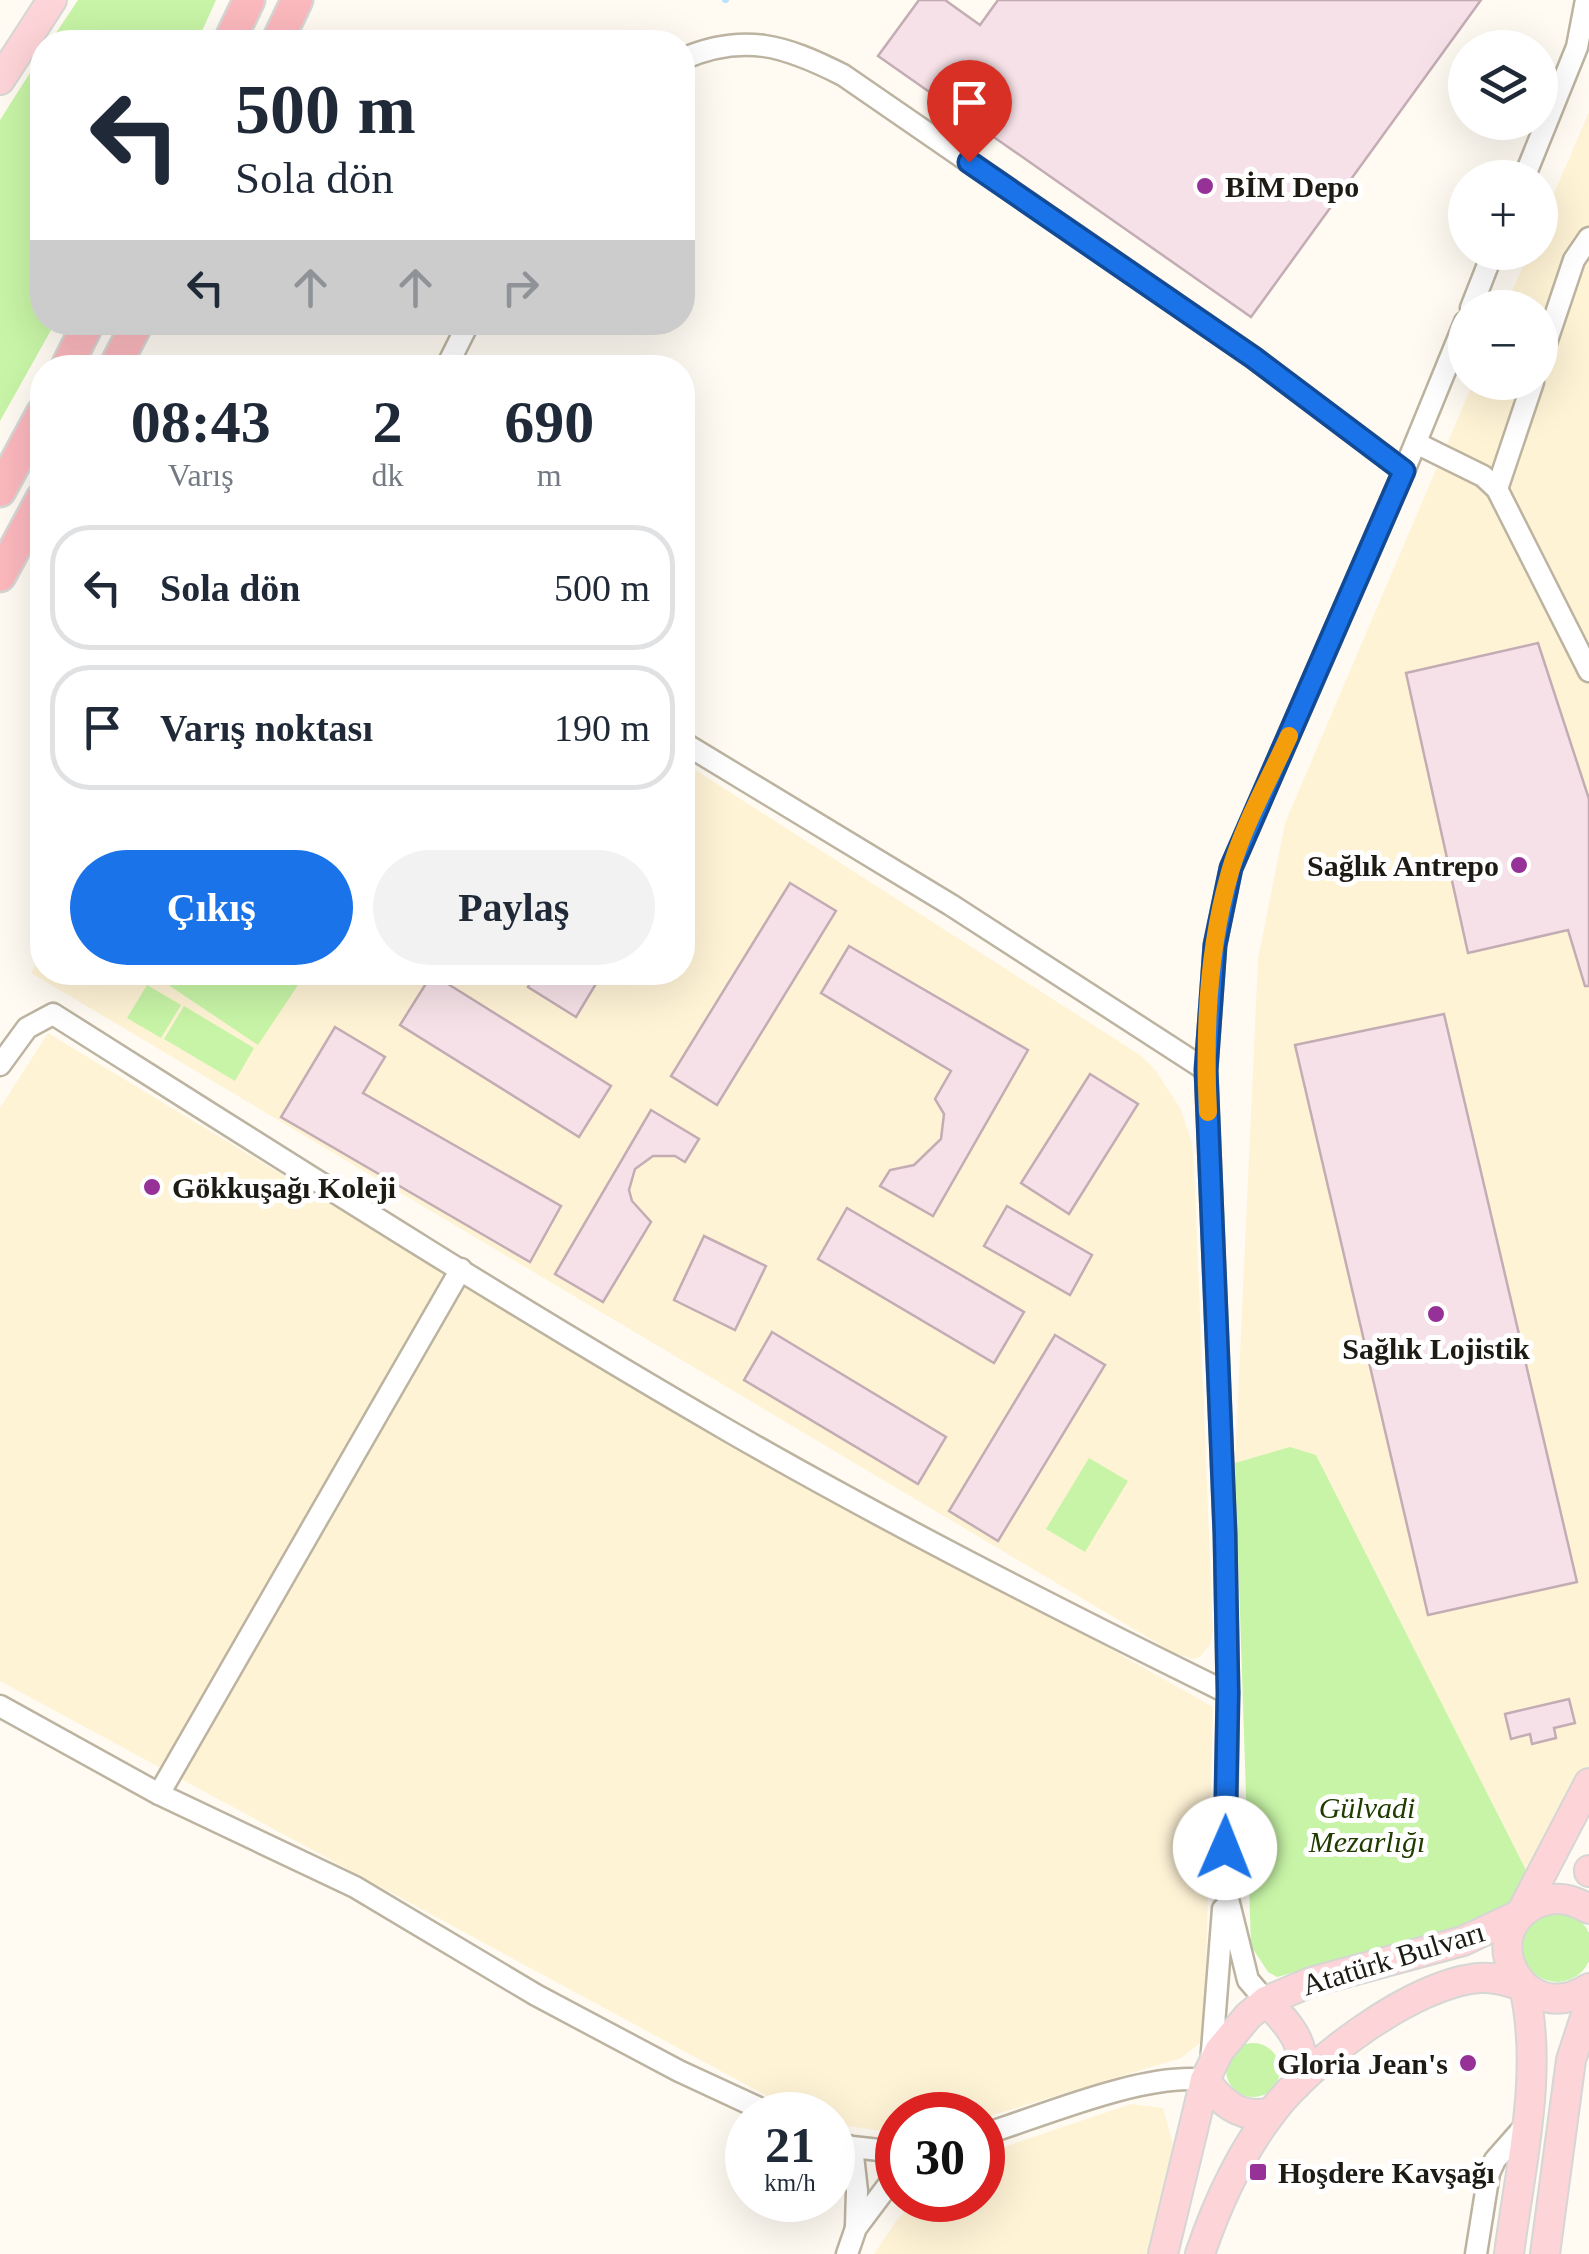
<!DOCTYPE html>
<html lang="tr">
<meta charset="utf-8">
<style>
body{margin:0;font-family:Georgia,serif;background:#f2f2f3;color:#1f2937;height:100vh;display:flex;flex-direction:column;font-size:38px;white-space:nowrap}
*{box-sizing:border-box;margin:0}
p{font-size:32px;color:#747a83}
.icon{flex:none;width:55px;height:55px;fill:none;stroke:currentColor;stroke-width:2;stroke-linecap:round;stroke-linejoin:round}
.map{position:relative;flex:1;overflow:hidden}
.drawer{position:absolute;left:30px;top:355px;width:665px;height:630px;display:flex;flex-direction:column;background:#fff;border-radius:40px;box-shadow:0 10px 40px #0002}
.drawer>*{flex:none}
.hud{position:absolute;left:30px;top:30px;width:665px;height:305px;border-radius:40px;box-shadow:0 10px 40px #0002;background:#fff;color:#1f2937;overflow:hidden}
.controls{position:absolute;left:1448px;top:30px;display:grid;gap:20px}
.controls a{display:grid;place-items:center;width:110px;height:110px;border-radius:50%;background:#fff;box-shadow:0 10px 40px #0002;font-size:50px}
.speed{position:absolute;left:725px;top:2092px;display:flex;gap:20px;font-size:50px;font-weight:700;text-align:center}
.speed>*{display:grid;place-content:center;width:130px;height:130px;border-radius:50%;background:#fff;box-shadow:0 10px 40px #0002;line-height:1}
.speed small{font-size:25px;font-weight:400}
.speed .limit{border:15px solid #d22;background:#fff;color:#111}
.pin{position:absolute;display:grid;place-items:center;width:85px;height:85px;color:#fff;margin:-102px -42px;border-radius:50% 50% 50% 0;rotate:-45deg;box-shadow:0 0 10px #0007}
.pin .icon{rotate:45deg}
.me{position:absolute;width:110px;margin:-55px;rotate:1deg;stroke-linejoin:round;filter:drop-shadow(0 0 8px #0008)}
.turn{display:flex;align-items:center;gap:35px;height:210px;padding:0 40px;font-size:45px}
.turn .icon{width:130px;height:130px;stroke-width:2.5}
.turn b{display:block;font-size:70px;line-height:85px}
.lanes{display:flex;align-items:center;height:95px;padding:0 40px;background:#0003;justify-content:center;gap:50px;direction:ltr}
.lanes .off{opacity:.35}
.eta{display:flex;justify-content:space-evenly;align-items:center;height:170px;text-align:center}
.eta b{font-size:60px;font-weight:700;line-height:70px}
.action{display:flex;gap:20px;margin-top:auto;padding:20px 40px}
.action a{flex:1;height:115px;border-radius:60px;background:#1a73e8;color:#fff;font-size:40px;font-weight:700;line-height:115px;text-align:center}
.action a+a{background:#f2f2f3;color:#1f2937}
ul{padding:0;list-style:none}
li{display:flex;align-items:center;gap:30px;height:125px;margin:0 20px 15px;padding:0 20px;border:5px solid #e0e1e3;border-radius:40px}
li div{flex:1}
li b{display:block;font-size:38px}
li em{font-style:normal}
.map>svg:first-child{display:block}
.built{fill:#fff3d6}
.green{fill:#c7f4a6}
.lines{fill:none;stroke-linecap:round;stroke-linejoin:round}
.stream{stroke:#bee1f8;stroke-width:6}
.building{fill:#f5e1e7;stroke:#c3acb3;stroke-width:2.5}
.minor-casing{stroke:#bcb3a0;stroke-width:25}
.major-casing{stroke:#d6d6d5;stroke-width:32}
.highway-casing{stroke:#d6d6d5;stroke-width:35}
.minor{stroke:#fff;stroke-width:20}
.major{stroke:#fdd4d7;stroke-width:28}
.highway{stroke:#fbb8bd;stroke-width:30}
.route-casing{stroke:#114b97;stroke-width:25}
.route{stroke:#1a73e8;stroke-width:18}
.slow{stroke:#f59e0b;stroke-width:18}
.poi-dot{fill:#963197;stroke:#fff;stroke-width:4}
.labels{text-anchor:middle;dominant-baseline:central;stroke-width:10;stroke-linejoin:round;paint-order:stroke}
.poi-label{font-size:30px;font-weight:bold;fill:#1e1b14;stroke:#fff;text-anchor:start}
.park-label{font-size:30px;font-style:italic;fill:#203c00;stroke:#fff}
.street-label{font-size:30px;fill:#1e1b14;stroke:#fff}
</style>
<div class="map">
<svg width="1589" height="2254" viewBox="0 0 1589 2254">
<rect width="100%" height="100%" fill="#fffbf3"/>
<g class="built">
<path d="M1589,112v1653l-62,107 -211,-417 -81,8 23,-504 27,-136 188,-440 67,-1v-74l-35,-1 24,-54 11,-1v-26z"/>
<path d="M683,762l457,293 16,16 24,37 12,34 2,24 19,465 -3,14 -10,12 -7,2 -19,-6 -1143,-680 11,-18v17h640z"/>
<path d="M48,1033l387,234 778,440 -9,333 -23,18 -198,60 -1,-3h-84l-1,18 -64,-9 -1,-9h-30l-802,-434v-573z"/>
<path d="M1131,2104l32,4 10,36 -25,110h-274l23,-34 18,-20h67l1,-46z"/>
</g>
<g class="green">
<path d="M78,0h138l-19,42h-147z"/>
<path d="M42,54v268l13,1 -55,98v-301z"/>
<path d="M161,973v-1l145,1 -48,72 -100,-67z"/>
<path d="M147,985l34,20 -20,33 -34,-20z"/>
<path d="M184,1006l70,42 -19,33 -71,-42z"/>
<path d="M1290,1447l26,8 211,417 -18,30 -33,21 -199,54 -9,-5 -17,-26 -16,-483z"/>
<path d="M1089,1458l39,23 -43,71 -39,-23z"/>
<circle cx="1557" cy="1947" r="35"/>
<circle cx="1253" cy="2070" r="27"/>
</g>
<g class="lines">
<path class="stream" d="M725,0h1"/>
</g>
<g class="building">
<path d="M919,0h26l35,25 18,-25h483l-230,317 -373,-261z"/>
<path d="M1538,643l51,156v187h-4l-17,-56 -100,23 -62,-280z"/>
<path d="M790,883l46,28 -119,194 -46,-29z"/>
<path d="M849,946l179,104 -95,166 -53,-30 10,-16 24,-5 27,-26 3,-25 -9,-15 16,-28 -130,-78z"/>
<path d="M536,972h67l-27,45 -48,-30z"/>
<path d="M432,974l179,112 -32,51 -179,-112z"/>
<path d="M1444,1014l133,568 -149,33 -133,-570z"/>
<path d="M335,1027l50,30 -22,36 198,113 -31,56 -249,-145z"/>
<path d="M1090,1074l48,30 -69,110 -48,-31z"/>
<path d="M651,1110l48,29 -14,23 -10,-6h-22l-18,13 -6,21 3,11 19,21 -48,80 -48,-28z"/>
<path d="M1007,1206l85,49 -22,40 -86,-49z"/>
<path d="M847,1208l177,104 -30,51 -176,-104z"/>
<path d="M704,1236l62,30 -31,64 -61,-30z"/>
<path d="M772,1332l174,105 -28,47 -174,-104z"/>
<path d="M1055,1335l50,30 -107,176 -49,-30z"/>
<path d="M1569,1699l6,24 -21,5 2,10 -24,6 -2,-10 -19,5 -6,-25z"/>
</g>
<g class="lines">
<defs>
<g id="minor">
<path d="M682,59c62,-27 104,-13 161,16l411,283 150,113"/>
<path d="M1524,178l53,-131 9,-47"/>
<path d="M1471,308l22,-56"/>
<path d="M1540,361l34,-101 15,-22"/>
<path d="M446,368l23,-46"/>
<path d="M1416,443l67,33 14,13 92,182"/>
<path d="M1497,489l36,-107"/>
<path d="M682,742l269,163 255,165"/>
<path d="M0,1065l27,-37 26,-14c223,141 446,284 674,416 163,94 332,180 501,263"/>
<path d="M0,1706l159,88 196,93 181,108 143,76 95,44"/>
<path d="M159,1794l302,-525"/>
<path d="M1266,2001l-18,-21 -23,-93 3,-194 -3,-159 -19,-464 9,-125 16,-77 173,-397 61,-149"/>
<path d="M1211,2064l12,-155"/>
<path d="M982,2135c60,-19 163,-63 223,-55"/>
<path d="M832,2141l20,6 46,5"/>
<path d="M852,2147l5,44 -1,35"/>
<path d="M847,2254l9,-26 42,-56"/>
<path d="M1476,2254l13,-81 6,-13 30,-34"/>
</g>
<g id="major">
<path d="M0,80l52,-80"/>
<path d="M1589,1870v2"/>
<path d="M1589,1909c-16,-10 -33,-14 -51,-6 -65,28 -16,128 51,85"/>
<path d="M1521,1913l68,-130"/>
<path d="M1266,2001c24,24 47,49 30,84"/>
<path d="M1205,2080c16,23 37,40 67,32"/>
<path d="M1163,2254l42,-174 14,-29 29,-35 18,-15 45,-19 152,-41 58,-27"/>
<path d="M1200,2254c17,-50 40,-100 72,-142 38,-51 143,-130 208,-134 16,-1 29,3 44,9"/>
<path d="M1509,2254c11,-87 35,-181 15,-267"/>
<path d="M1545,2254l26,-194 18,-55"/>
</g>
<g id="highway">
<path d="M229,42l20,-42"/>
<path d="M277,42l20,-42"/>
<path d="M66,368l23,-46"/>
<path d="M114,368l24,-46"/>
<path d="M0,491l42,-78"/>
<path d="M0,576l42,-78"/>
</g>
</defs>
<use href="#minor" class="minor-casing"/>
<use href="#major" class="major-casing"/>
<use href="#highway" class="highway-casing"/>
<use href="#minor" class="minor"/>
<use href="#major" class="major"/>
<use href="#highway" class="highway"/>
</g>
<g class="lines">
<defs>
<path id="route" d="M969,162l285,196 150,113 -173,397 -16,77 -9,125 19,464 3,159 -3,155"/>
</defs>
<use href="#route" class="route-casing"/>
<use href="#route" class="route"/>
<path class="slow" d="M1208,1112c-4,-78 0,-164 22,-240 13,-46 39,-92 59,-136"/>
</g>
<g class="poi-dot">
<circle cx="1205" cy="186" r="10"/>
<circle cx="1519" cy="865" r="10"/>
<circle cx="152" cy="1187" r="10"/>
<circle cx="1436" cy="1314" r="10"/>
<circle cx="1468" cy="2063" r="10"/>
<rect x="1248" y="2162" width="20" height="20" rx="5"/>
</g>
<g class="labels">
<g class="poi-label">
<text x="1225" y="186">BİM Depo</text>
<text x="1499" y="865" text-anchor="end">Sağlık Antrepo</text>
<text x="172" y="1187">Gökkuşağı Koleji</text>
<text x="1436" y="1348" text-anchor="middle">Sağlık Lojistik</text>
<text x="1448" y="2063" text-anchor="end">Gloria Jean's</text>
<text x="1278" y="2172">Hoşdere Kavşağı</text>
</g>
<g class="park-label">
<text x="1367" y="1807">Gülvadi<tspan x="1367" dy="34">Mezarlığı</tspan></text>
</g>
<g class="street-label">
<text transform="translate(1393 1958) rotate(-17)">Atatürk Bulvarı</text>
</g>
</g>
</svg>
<div class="controls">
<a><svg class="icon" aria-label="layers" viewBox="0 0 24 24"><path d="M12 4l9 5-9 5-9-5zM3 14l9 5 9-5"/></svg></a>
<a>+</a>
<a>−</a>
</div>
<div class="speed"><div>21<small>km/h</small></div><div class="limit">30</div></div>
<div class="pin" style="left:969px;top:162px;background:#d93025"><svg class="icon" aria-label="arrive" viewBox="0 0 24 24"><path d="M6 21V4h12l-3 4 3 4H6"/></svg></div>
<svg class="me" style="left:1225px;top:1848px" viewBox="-20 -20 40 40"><circle r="19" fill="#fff"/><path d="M0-13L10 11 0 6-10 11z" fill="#1a73e8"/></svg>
<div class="hud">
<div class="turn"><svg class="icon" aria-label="left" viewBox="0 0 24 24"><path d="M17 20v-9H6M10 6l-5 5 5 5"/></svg><div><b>500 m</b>Sola dön</div></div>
<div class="lanes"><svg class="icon" aria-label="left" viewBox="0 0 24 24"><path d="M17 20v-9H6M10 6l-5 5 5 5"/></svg><svg class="icon off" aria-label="ahead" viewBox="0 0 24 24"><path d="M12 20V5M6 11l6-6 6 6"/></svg><svg class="icon off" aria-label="ahead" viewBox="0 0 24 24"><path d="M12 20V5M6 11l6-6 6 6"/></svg><svg class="icon off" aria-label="right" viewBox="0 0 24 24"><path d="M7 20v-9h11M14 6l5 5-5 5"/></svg></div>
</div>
<section class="drawer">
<div class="eta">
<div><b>08:43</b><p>Varış</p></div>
<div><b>2</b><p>dk</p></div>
<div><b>690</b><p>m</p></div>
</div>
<ul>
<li><svg class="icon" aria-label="left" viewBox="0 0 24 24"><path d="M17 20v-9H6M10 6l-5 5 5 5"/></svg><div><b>Sola dön</b></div><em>500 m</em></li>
<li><svg class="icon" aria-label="arrive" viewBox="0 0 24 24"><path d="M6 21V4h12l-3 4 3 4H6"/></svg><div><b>Varış noktası</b></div><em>190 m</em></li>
</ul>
<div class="action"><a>Çıkış</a><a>Paylaş</a></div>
</section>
</div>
